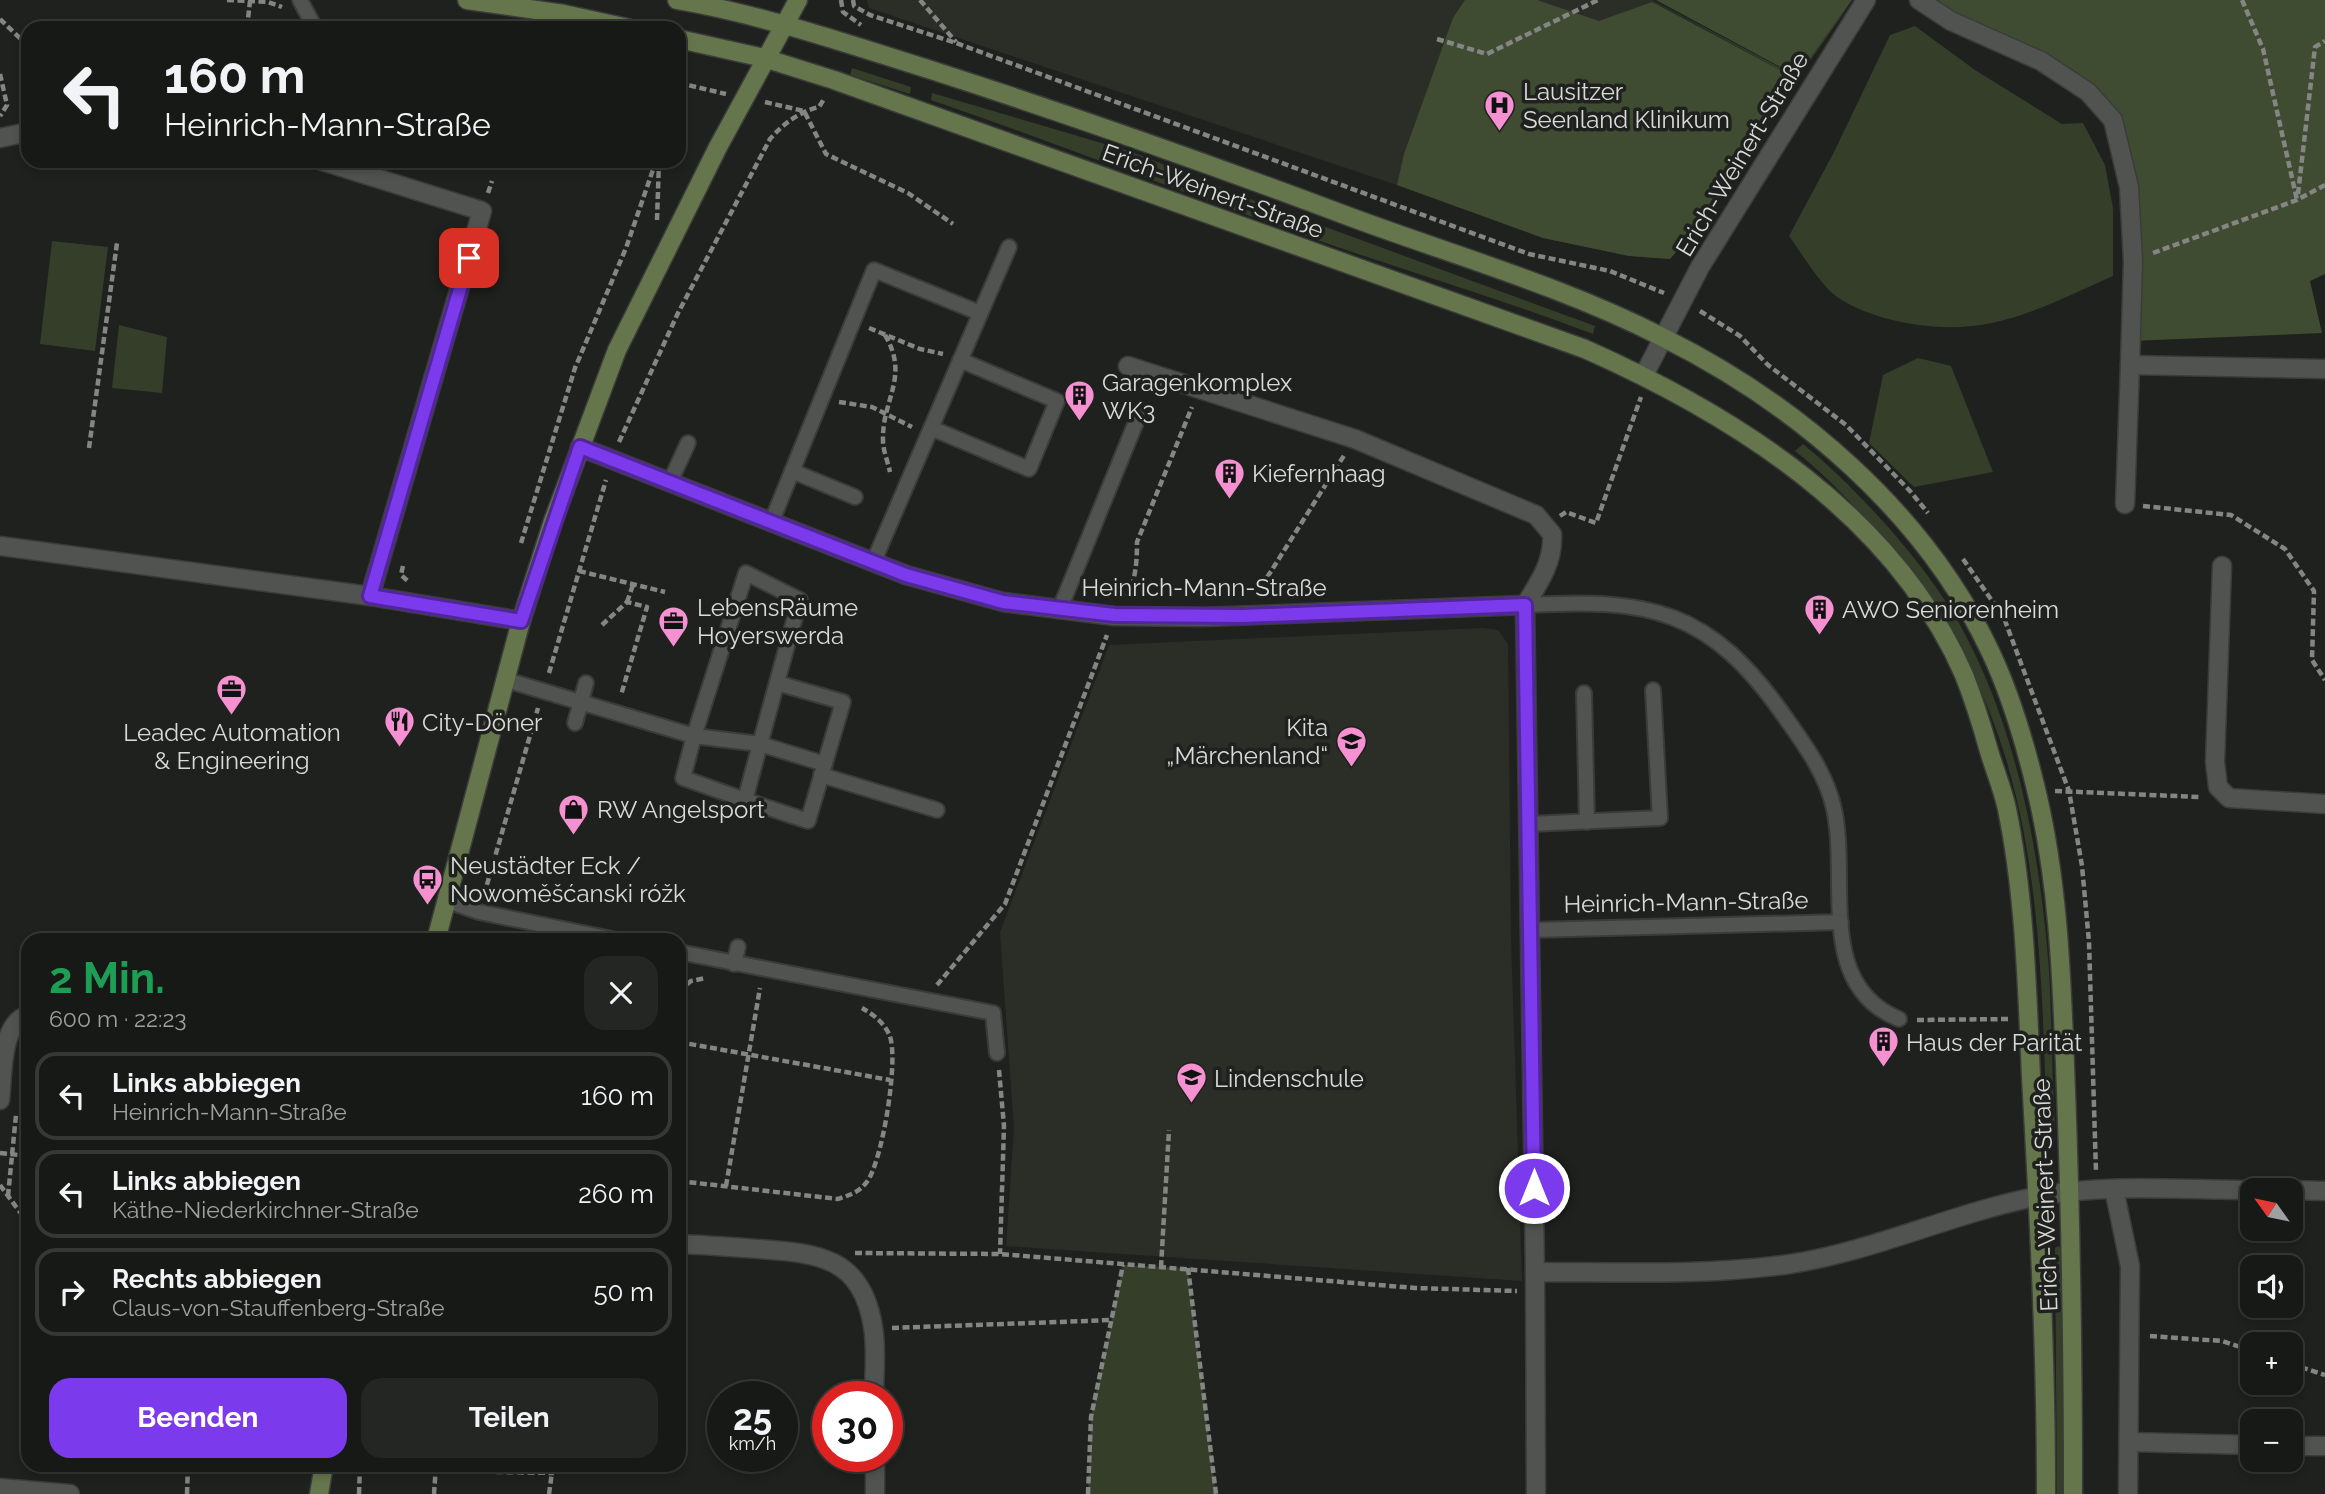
<!DOCTYPE html>
<html lang="de">
<meta charset="utf-8">
<style>
body{margin:0;font-family:Raleway,sans-serif;background:#242623;color:#f1f3f6;height:100vh;display:flex;flex-direction:column;font-size:26px;white-space:nowrap}
*{box-sizing:border-box;margin:0}
p{font-size:23px;color:#9ea0a1}
.icon{flex:none;width:38px;height:38px;fill:none;stroke:currentColor;stroke-width:2;stroke-linecap:round;stroke-linejoin:round}
.map{position:relative;flex:1;overflow:hidden}
.sheet{position:absolute;left:21px;top:933px;width:665px;height:539px;display:flex;flex-direction:column;background:#171916;border-radius:21px;box-shadow:0 4px 10px #0003,0 0 0 2px #363835}
.sheet>*{flex:none}
.top-card{position:absolute;left:21px;top:21px;width:665px;height:147px;border-radius:21px;box-shadow:0 4px 10px #0003,0 0 0 2px #363835;background:#171916;color:#f1f3f6;overflow:hidden}
.needle{width:46px;rotate:303deg}
.controls{position:absolute;left:2240px;top:1178px;display:grid;gap:14px}
.controls a{display:grid;place-items:center;width:63px;height:63px;border-radius:14px;background:#171916;box-shadow:0 4px 10px #0003,0 0 0 2px #363835;font-size:35px}
.speed{position:absolute;left:707px;top:1381px;display:flex;gap:14px;font-size:35px;font-weight:700;text-align:center}
.speed>*{display:grid;place-content:center;width:91px;height:91px;border-radius:50%;background:#171916;box-shadow:0 4px 10px #0003,0 0 0 2px #363835;line-height:1}
.speed small{font-size:18px;font-weight:400}
.speed .limit{border:10px solid #d22;background:#fff;color:#111}
.pin{position:absolute;display:grid;place-items:center;width:60px;height:60px;color:#fff;margin:-30px;border-radius:14px;box-shadow:0 4px 10px #0006}
.me{position:absolute;width:77px;margin:-38px;rotate:0deg;stroke-linejoin:round;filter:drop-shadow(0 0 5px #0008)}
.turn{display:flex;align-items:center;gap:24px;height:147px;padding:0 28px;font-size:32px}
.turn .icon{width:91px;height:91px;stroke-width:2.5}
.turn b{display:block;font-size:49px;line-height:60px}
.round{display:grid;place-items:center;flex:none;width:74px;height:74px;border-radius:21px;background:#242623}
.overview{display:flex;align-items:center;justify-content:space-between;height:119px;padding:0 28px}
h1{font-size:42px;font-weight:700;line-height:52px;color:#1e9e55}
.cta{display:flex;gap:14px;margin-top:auto;padding:14px 28px}
.cta a{flex:1;height:80px;border-radius:21px;background:#7c3aed;color:#fff;font-size:28px;font-weight:700;line-height:80px;text-align:center}
.cta a+a{background:#242623;color:#f1f3f6}
ul{padding:0;list-style:none}
li{display:flex;align-items:center;gap:21px;height:88px;margin:0 14px 10px;padding:0 14px;border:4px solid #363835;border-radius:21px}
li div{flex:1}
li b{display:block;font-size:26px}
li em{font-style:normal}
.map>svg:first-child{display:block}
.built{fill:#2b2e27}
.green{fill:#343e29}
.forest{fill:#404c32}
.lines{fill:none;stroke-linecap:round;stroke-linejoin:round}
.lane-casing{stroke:#3b3c3a;stroke-width:18}
.street-casing{stroke:#3b3c3a;stroke-width:21}
.secondary-casing{stroke:#3b3c3a;stroke-width:21}
.path{stroke:#858684;stroke-width:4.5;stroke-dasharray:7 3.5;stroke-linecap:butt}
.lane{stroke:#515350;stroke-width:14}
.street{stroke:#515350;stroke-width:18}
.secondary{stroke:#65764c;stroke-width:18}
.route-casing{stroke:#51269a;stroke-width:18}
.route{stroke:#7c3aed;stroke-width:12}
.labels{text-anchor:middle;dominant-baseline:central;stroke-width:7;stroke-linejoin:round;paint-order:stroke}
.poi-label{font-size:24px;fill:#dadad9;stroke:#1f211e;text-anchor:start}
.street-label{font-size:24px;fill:#dadad9;stroke:#1f211e}
</style>
<div class="map">
<svg width="2325" height="1494" viewBox="0 0 2325 1494">
<rect width="100%" height="100%" fill="#1f211e"/>
<g class="built">
<path d="M867,0h786l144,79 -95,143 -32,37 -41,-3 -86,-18 -146,-53 -528,-177z"/>
<path d="M1483,628l15,2 10,14 3,294 11,343 -516,-35 8,-118 -14,-196 109,-287z"/>
</g>
<g class="green">
<path d="M1653,0l143,76 57,-76 -56,79z"/>
<path d="M1915,26l60,44 87,54 21,-1 22,42 8,43v68c-83,37 -132,66 -225,43 -18,-5 -43,-14 -57,-27 -16,-16 -29,-38 -42,-56l46,-86 55,-115z"/>
<path d="M852,68l59,19 -1,7 -60,-19z"/>
<path d="M932,93l200,59 131,52 332,122 -2,8c-94,-36 -191,-64 -287,-98 -126,-44 -249,-93 -375,-136z"/>
<path d="M52,241l56,6 -13,104 -55,-7z"/>
<path d="M119,325l48,12 -5,56 -50,-5z"/>
<path d="M1918,358l33,8 42,106 -79,15 -45,-44 14,-68z"/>
<path d="M1803,444c54,44 121,118 156,179 58,104 81,229 90,347 3,52 3,106 6,159h-8c-6,-158 -5,-326 -82,-470 -13,-25 -32,-47 -47,-70 -35,-52 -74,-99 -123,-138z"/>
<path d="M2058,1246l5,3 1,245h-7l-2,-246z"/>
<path d="M1123,1265l65,3 28,226h-128l3,-77z"/>
</g>
<g class="forest">
<path d="M1465,0h72l62,21 53,-19 145,77 -95,143 -32,37 -41,-3 -86,-18 -146,-53 7,-31 49,-136z"/>
<path d="M1656,0h196l-55,76z"/>
<path d="M1922,0h403v274l-15,7 12,52 -191,8 2,-80 -20,-141 -25,-29z"/>
</g>
<g class="lines">
<defs>
<g id="lane">
<path d="M300,0l15,28"/>
<path d="M931,428l98,41 28,-68 -97,-41"/>
<path d="M792,471l63,26"/>
<path d="M670,482l18,-39"/>
<path d="M771,523l103,-253 106,43"/>
<path d="M873,563l136,-316"/>
<path d="M1525,605c125,-7 185,4 260,112 19,27 40,55 48,88 18,70 -20,179 66,214"/>
<path d="M1059,611l82,-201"/>
<path d="M506,680l188,56 52,-163 54,27c-19,66 -37,133 -55,200l-62,-22 11,-42 66,8 65,20"/>
<path d="M1584,693l3,129"/>
<path d="M575,723l11,-40"/>
<path d="M821,775l116,35"/>
<path d="M745,800l63,21 35,-119 -66,-19"/>
<path d="M1530,824l130,-6 -7,-128"/>
<path d="M447,901l32,11 138,28"/>
<path d="M1532,930l309,-8"/>
<path d="M679,952l314,61 4,40"/>
<path d="M734,964l4,-17"/>
</g>
<g id="street">
<path d="M1919,0l32,21 90,40 47,31 25,28 16,67 4,74 -3,104 195,4"/>
<path d="M0,138l28,-6"/>
<path d="M322,161l160,50 -112,385"/>
<path d="M1128,366l227,73 181,76 16,19c2,27 -13,49 -27,71l10,667"/>
<path d="M1644,375l56,-108 166,-267"/>
<path d="M580,447l326,128 97,27 111,14 89,1 322,-12"/>
<path d="M2125,504l5,-139"/>
<path d="M0,546l370,50 151,25"/>
<path d="M2222,566l-7,196 3,25 11,11 96,6"/>
<path d="M0,1100c3,-25 0,-76 28,-85"/>
<path d="M2114,1189l16,77 -2,228"/>
<path d="M2291,1190l34,1"/>
<path d="M679,1244c27,1 53,3 80,5 59,4 103,8 114,78 4,22 1,47 1,69"/>
<path d="M2129,1442l123,3"/>
<path d="M2291,1446h34"/>
<path d="M875,1456v38"/>
<path d="M0,1488l70,6"/>
<path d="M1536,1494l-1,-222c85,0 170,4 255,-8 85,-13 165,-52 250,-68 69,-13 142,-6 212,-6"/>
</g>
<g id="secondary">
<path d="M467,0l97,14 64,14"/>
<path d="M677,0c86,15 168,43 251,69 143,46 284,96 425,149 103,38 211,69 309,119 135,67 263,176 328,314 20,42 34,89 45,134 25,100 27,205 31,306 5,135 7,269 7,403"/>
<path d="M679,39l85,19 70,22 751,269c151,67 310,167 379,326 10,25 18,51 25,76 6,20 14,39 18,58 18,88 20,179 24,268 8,139 15,278 15,417"/>
<path d="M436,940l85,-319 32,-100 64,-171 101,-203 80,-147"/>
<path d="M319,1494l5,-29"/>
</g>
</defs>
<use href="#lane" class="lane-casing"/>
<use href="#street" class="street-casing"/>
<use href="#secondary" class="secondary-casing"/>
<g class="path">
<path d="M227,0l41,2 14,5"/>
<path d="M841,0l2,12 18,13"/>
<path d="M853,0l1,6 16,9 86,28 573,211 81,17 54,22"/>
<path d="M920,0l36,42"/>
<path d="M2242,0l21,49 34,151"/>
<path d="M0,19l28,27"/>
<path d="M333,25l27,3"/>
<path d="M247,28l3,-27"/>
<path d="M1437,39l50,15 111,-54"/>
<path d="M0,74l7,31 -7,11"/>
<path d="M679,78l4,-19"/>
<path d="M679,83l47,11"/>
<path d="M765,102l39,9 22,43 82,39 45,31"/>
<path d="M488,193l4,-12"/>
<path d="M2298,194l17,-147 10,-6"/>
<path d="M657,220l2,-59"/>
<path d="M2153,253l144,-53 28,-15"/>
<path d="M1700,311l40,25 28,29 78,60 64,66 18,22"/>
<path d="M869,328l51,21 23,5"/>
<path d="M885,335c25,42 -3,64 -2,105 0,11 5,22 7,32"/>
<path d="M839,402l33,5 40,20"/>
<path d="M619,442l59,-129 92,-174c14,-16 29,-27 49,-32l5,-8"/>
<path d="M89,448l28,-205"/>
<path d="M2143,506l88,9 54,34 29,42 -2,69 13,20"/>
<path d="M1560,516l6,-4 30,11 45,-126"/>
<path d="M521,543l54,-175 51,-120 30,-87"/>
<path d="M1963,559l41,59 65,173 13,75 7,76 7,230"/>
<path d="M403,566l-2,9 8,7"/>
<path d="M579,571l86,21"/>
<path d="M1256,595l89,-141"/>
<path d="M1127,596c9,-16 10,-36 10,-54l55,-135"/>
<path d="M627,602l6,-17"/>
<path d="M602,625l25,-23 20,5 -26,88"/>
<path d="M549,673l57,-193"/>
<path d="M2055,791l145,6"/>
<path d="M484,895l54,-187"/>
<path d="M472,940l2,-10"/>
<path d="M937,985l68,-81 102,-269"/>
<path d="M679,991l12,-10 15,-3"/>
<path d="M1917,1020l93,-1"/>
<path d="M679,1042l211,38"/>
<path d="M999,1070l5,56 -4,128"/>
<path d="M0,1153l28,3"/>
<path d="M679,1181l159,18c11,-4 20,-6 28,-16 16,-18 34,-127 23,-149 -6,-12 -15,-19 -27,-26"/>
<path d="M0,1185l28,38"/>
<path d="M726,1186l34,-198"/>
<path d="M8,1196l8,-81"/>
<path d="M855,1253l145,1 415,34 102,3"/>
<path d="M1161,1267l8,-137"/>
<path d="M1188,1268l28,226"/>
<path d="M892,1328l220,-8"/>
<path d="M2150,1336l72,5 30,10"/>
<path d="M2291,1364l34,11"/>
<path d="M444,1465l53,7 57,1"/>
<path d="M342,1467l65,-2"/>
<path d="M187,1494l1,-29"/>
<path d="M359,1494l1,-27"/>
<path d="M434,1494l2,-29"/>
<path d="M549,1494l4,-29"/>
<path d="M1088,1494l3,-77 32,-152"/>
</g>
<use href="#lane" class="lane"/>
<use href="#street" class="street"/>
<use href="#secondary" class="secondary"/>
</g>
<g class="lines">
<defs>
<path id="route" d="M469,258l-99,338 151,25 59,-174 326,128 97,27 112,13 128,1 282,-11 9,583"/>
</defs>
<use href="#route" class="route-casing"/>
<use href="#route" class="route"/>
</g>
<defs>
<symbol id="hospital-pin" viewBox="-11 -11 22 30"><path d="M0 17L-7.5 6A9.5 9.5 0 1 1 7.5 6Z" fill="#f590d1" stroke="#1f211e"/><path d="M-5-5h3v3.5h4V-5h3V5h-3V1.5h-4V5h-3Z" fill="#111"/></symbol>
<symbol id="building-pin" viewBox="-11 -11 22 30"><path d="M0 17L-7.5 6A9.5 9.5 0 1 1 7.5 6Z" fill="#f590d1" stroke="#1f211e"/><path d="M-4-6H4V6H1V3H-1V6H-4ZM-2.5-4.3h1.7v1.8h-1.7ZM.8-4.3h1.7v1.8H.8ZM-2.5-1h1.7V.8h-1.7ZM.8-1h1.7V.8H.8Z" fill="#111"/></symbol>
<symbol id="office-pin" viewBox="-11 -11 22 30"><path d="M0 17L-7.5 6A9.5 9.5 0 1 1 7.5 6Z" fill="#f590d1" stroke="#1f211e"/><path d="M-6-3h4V-5.5h4V-3h4V5H-6ZM-1-4.5V-3h2v-1.5ZM-6 0V1H6V0Z" fill="#111"/></symbol>
<symbol id="restaurant-pin" viewBox="-11 -11 22 30"><path d="M0 17L-7.5 6A9.5 9.5 0 1 1 7.5 6Z" fill="#f590d1" stroke="#1f211e"/><path d="M-5-6h1v4h1v-4h1v4h1v-4h1v5L-1.5 .5V6h-2V.5L-5-1ZM5-6V6H3V1.5H1.5Q1.5-4 5-6Z" fill="#111"/></symbol>
<symbol id="school-pin" viewBox="-11 -11 22 30"><path d="M0 17L-7.5 6A9.5 9.5 0 1 1 7.5 6Z" fill="#f590d1" stroke="#1f211e"/><path d="M0-5L7-2L0 1L-7-2ZM-4 1L0 2.5L4 1V4Q0 6-4 4Z" fill="#111"/></symbol>
<symbol id="shop-pin" viewBox="-11 -11 22 30"><path d="M0 17L-7.5 6A9.5 9.5 0 1 1 7.5 6Z" fill="#f590d1" stroke="#1f211e"/><path d="M-5-2.5h2.3a2.7 3.5 0 0 1 5.4 0H5L5.5 6h-11ZM-1.5-2.5h3a1.5 2.3 0 0 0-3 0Z" fill="#111"/></symbol>
<symbol id="bus-pin" viewBox="-11 -11 22 30"><path d="M0 17L-7.5 6A9.5 9.5 0 1 1 7.5 6Z" fill="#f590d1" stroke="#1f211e"/><path d="M-5-6H5V4H4V6H2V4H-2V6H-4V4H-5ZM-3.5-4V0h7V-4ZM-3.5 1.2v1.5H-2V1.2ZM2 1.2v1.5H3.5V1.2Z" fill="#111"/></symbol>
</defs>
<g fill-rule="evenodd">
<use href="#hospital-pin" x="1482" y="88" width="35" height="47"/>
<use href="#building-pin" x="1062" y="378" width="35" height="47"/>
<use href="#building-pin" x="1212" y="456" width="35" height="47"/>
<use href="#building-pin" x="1802" y="592" width="35" height="47"/>
<use href="#office-pin" x="656" y="604" width="35" height="47"/>
<use href="#office-pin" x="214" y="672" width="35" height="47"/>
<use href="#restaurant-pin" x="382" y="704" width="35" height="47"/>
<use href="#school-pin" x="1334" y="724" width="35" height="47"/>
<use href="#shop-pin" x="556" y="792" width="35" height="47"/>
<use href="#bus-pin" x="410" y="862" width="35" height="47"/>
<use href="#building-pin" x="1866" y="1024" width="35" height="47"/>
<use href="#school-pin" x="1174" y="1060" width="35" height="47"/>
</g>
<g class="labels">
<g class="poi-label">
<text x="1523" y="91">Lausitzer<tspan x="1523" dy="28">Seenland Klinikum</tspan></text>
<text x="1102" y="382">Garagenkomplex<tspan x="1102" dy="28">WK3</tspan></text>
<text x="1252" y="473">Kiefernhaag</text>
<text x="697" y="607">LebensRäume<tspan x="697" dy="28">Hoyerswerda</tspan></text>
<text x="1842" y="609">AWO Seniorenheim</text>
<text x="422" y="722">City-Döner</text>
<text x="1328" y="727" text-anchor="end">Kita<tspan x="1328" dy="28">„Märchenland“</tspan></text>
<text x="232" y="732" text-anchor="middle">Leadec Automation<tspan x="232" dy="28">&amp; Engineering</tspan></text>
<text x="597" y="809">RW Angelsport</text>
<text x="450" y="865">Neustädter Eck /<tspan x="450" dy="28">Nowoměšćanski róžk</tspan></text>
<text x="1906" y="1042">Haus der Parität</text>
<text x="1214" y="1078">Lindenschule</text>
</g>
<g class="street-label">
<text transform="translate(1742 154) rotate(-59)">Erich-Weinert-Straße</text>
<text transform="translate(1213 191) rotate(20)">Erich-Weinert-Straße</text>
<text x="1204" y="587">Heinrich-Mann-Straße</text>
<text transform="translate(1686 902) rotate(-1)">Heinrich-Mann-Straße</text>
<text transform="translate(2045 1195) rotate(-92)">Erich-Weinert-Straße</text>
</g>
</g>
</svg>
<div class="controls">
<a><svg class="needle" viewBox="-14 -14 28 28"><path d="M0-13l5 13h-10z" fill="#e53935"/><path d="M0 13l5-13h-10z" fill="#9ea0a1"/></svg></a>
<a><svg class="icon" aria-label="sound" viewBox="0 0 24 24"><path d="M4 9h4l5-4v14l-5-4H4zM17 9q2 3 0 6"/></svg></a>
<a>+</a>
<a>−</a>
</div>
<div class="speed"><div>25<small>km/h</small></div><div class="limit">30</div></div>
<div class="pin" style="left:469px;top:258px;background:#d93025"><svg class="icon" aria-label="arrive" viewBox="0 0 24 24"><path d="M6 21V4h12l-3 4 3 4H6"/></svg></div>
<svg class="me" style="left:1534px;top:1188px" viewBox="-20 -20 40 40"><circle r="17" fill="#7c3aed" stroke="#fff" stroke-width="3"/><path d="M0-11L8 9 0 5-8 9z" fill="#fff"/></svg>
<div class="top-card">
<div class="turn"><svg class="icon" aria-label="left" viewBox="0 0 24 24"><path d="M17 20v-9H6M10 6l-5 5 5 5"/></svg><div><b>160 m</b>Heinrich-Mann-Straße</div></div>
</div>
<section class="sheet">
<div class="overview"><div><h1>2 Min.</h1><p>600 m · 22:23</p></div><a class="round"><svg class="icon" aria-label="close" viewBox="0 0 24 24"><path d="M6 6l12 12M18 6L6 18"/></svg></a></div>
<ul>
<li><svg class="icon" aria-label="left" viewBox="0 0 24 24"><path d="M17 20v-9H6M10 6l-5 5 5 5"/></svg><div><b>Links abbiegen</b><p>Heinrich-Mann-Straße</p></div><em>160 m</em></li>
<li><svg class="icon" aria-label="left" viewBox="0 0 24 24"><path d="M17 20v-9H6M10 6l-5 5 5 5"/></svg><div><b>Links abbiegen</b><p>Käthe-Niederkirchner-Straße</p></div><em>260 m</em></li>
<li><svg class="icon" aria-label="right" viewBox="0 0 24 24"><path d="M7 20v-9h11M14 6l5 5-5 5"/></svg><div><b>Rechts abbiegen</b><p>Claus-von-Stauffenberg-Straße</p></div><em>50 m</em></li>
</ul>
<div class="cta"><a>Beenden</a><a>Teilen</a></div>
</section>
</div>
